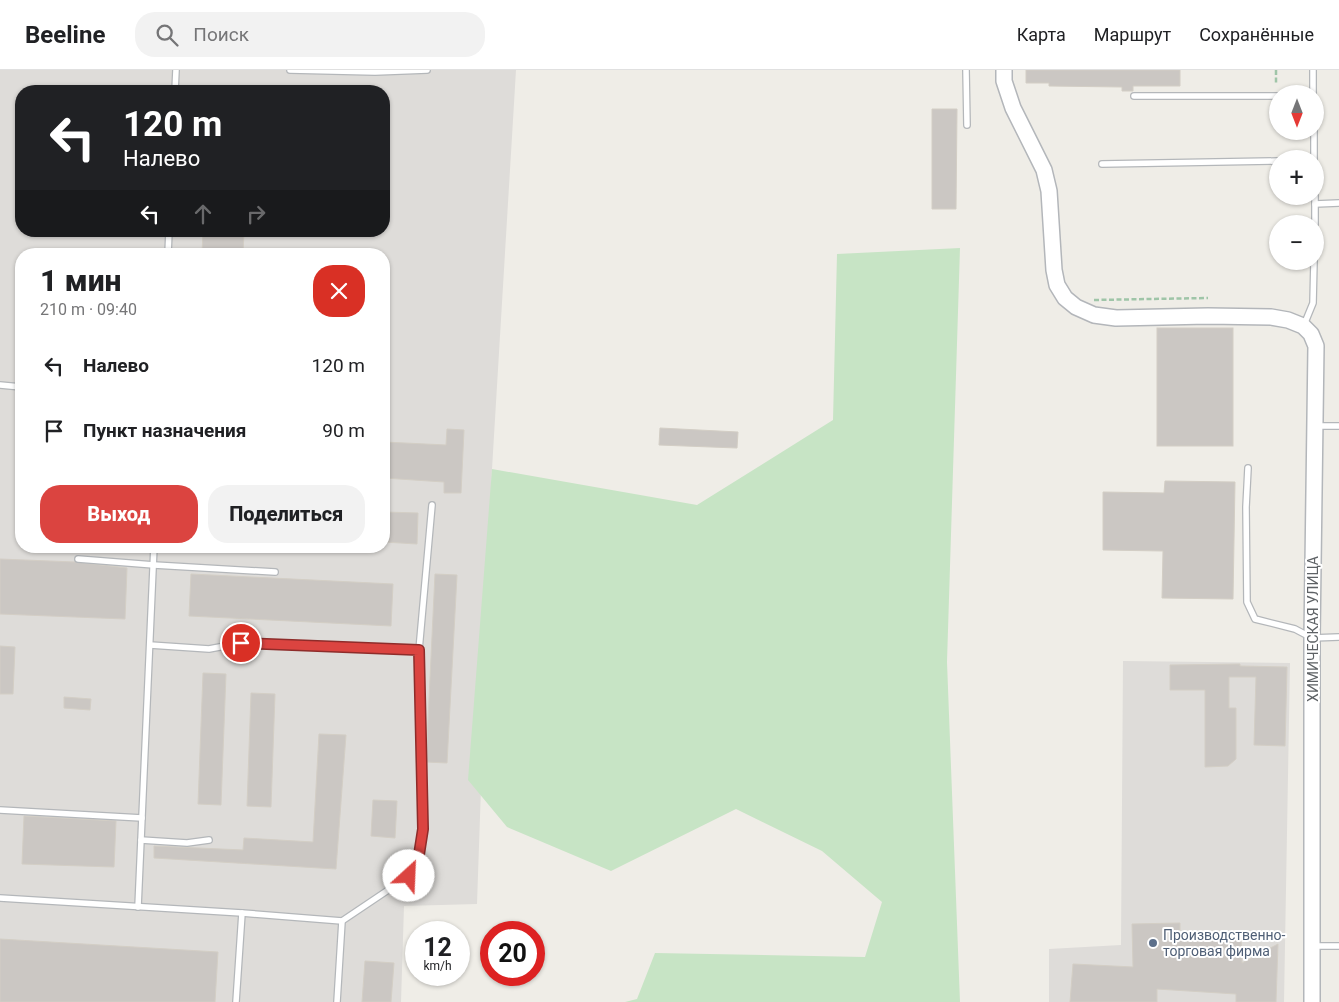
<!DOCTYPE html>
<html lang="ru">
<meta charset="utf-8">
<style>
body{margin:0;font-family:Roboto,sans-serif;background:#f2f2f2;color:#202124;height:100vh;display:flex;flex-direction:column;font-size:19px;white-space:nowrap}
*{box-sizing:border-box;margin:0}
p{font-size:16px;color:#757577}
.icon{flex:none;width:28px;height:28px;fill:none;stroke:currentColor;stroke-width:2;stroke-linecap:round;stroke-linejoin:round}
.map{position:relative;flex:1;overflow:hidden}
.panel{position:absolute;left:15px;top:178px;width:375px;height:305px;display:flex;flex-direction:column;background:#fff;border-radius:20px;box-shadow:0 1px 4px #0004}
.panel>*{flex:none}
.hud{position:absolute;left:15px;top:15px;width:375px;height:152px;border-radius:20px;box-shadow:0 1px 4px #0004;background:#202124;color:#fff;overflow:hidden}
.needle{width:32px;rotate:180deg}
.controls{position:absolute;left:1269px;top:15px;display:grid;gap:10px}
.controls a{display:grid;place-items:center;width:55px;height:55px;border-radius:50%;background:#fff;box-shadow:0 1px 4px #0004;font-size:25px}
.speed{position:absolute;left:405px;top:851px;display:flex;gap:10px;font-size:25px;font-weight:700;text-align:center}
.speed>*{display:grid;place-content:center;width:65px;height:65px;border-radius:50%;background:#fff;box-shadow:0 1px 4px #0004;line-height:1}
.speed small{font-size:12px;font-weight:400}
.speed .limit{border:8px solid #d22;background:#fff;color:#111}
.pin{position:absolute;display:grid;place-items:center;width:42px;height:42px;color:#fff;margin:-21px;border:2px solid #fff;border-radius:50%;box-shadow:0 1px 5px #0007}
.me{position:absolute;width:55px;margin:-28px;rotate:25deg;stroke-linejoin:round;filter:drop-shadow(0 0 4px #0008)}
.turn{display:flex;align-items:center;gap:18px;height:105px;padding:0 25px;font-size:22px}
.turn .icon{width:65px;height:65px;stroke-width:2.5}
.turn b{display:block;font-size:35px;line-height:42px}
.lanes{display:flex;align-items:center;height:48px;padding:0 25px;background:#0003;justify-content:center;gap:25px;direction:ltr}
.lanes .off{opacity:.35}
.round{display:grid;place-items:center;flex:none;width:52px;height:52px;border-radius:20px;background:#f2f2f2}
.summary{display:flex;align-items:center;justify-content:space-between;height:85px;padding:0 25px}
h1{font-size:30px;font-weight:800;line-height:38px}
.cta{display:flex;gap:10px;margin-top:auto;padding:10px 25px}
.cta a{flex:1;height:58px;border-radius:20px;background:#db4440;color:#fff;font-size:20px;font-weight:800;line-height:58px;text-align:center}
.cta a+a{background:#f2f2f2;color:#202124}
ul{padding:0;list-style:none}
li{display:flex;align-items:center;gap:15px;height:65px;padding:0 25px}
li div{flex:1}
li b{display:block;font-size:19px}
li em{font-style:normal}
header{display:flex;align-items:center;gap:30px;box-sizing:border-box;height:70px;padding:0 25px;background:#fff;border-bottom:1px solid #e0e0e0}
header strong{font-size:24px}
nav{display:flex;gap:28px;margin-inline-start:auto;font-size:18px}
.search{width:350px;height:45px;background:#f2f2f2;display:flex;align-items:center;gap:12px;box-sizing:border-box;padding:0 18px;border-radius:20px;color:#757577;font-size:19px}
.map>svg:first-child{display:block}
.industrial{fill:#dedcd9;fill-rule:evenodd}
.green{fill:#c7e4c5}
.building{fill:#cbc7c3;stroke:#d3cec5}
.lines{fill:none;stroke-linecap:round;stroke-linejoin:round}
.service-casing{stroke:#b4b7ba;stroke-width:8}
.secondary-casing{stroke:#b3b6ba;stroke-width:18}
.path{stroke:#9fc5a8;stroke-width:2.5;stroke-dasharray:5 2.5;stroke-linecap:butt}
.service{stroke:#fff;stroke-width:5.5}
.secondary{stroke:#fff;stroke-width:15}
.route-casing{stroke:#8e2c2a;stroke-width:12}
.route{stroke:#db4440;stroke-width:9}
.service-dot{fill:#5c6f8a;stroke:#fff;stroke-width:2}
.labels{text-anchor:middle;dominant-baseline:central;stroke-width:4;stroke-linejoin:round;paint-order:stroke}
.street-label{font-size:14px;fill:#5e6265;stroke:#fff}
.service-label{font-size:14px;fill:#4e5e75;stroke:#fff;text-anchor:start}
</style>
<header>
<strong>Beeline</strong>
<div class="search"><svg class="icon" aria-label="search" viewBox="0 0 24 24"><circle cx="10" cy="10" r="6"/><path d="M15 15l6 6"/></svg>Поиск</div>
<nav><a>Карта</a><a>Маршрут</a><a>Сохранённые</a></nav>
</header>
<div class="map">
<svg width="1339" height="932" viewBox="0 0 1339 932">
<rect width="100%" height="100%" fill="#efede7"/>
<g class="industrial">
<path d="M0,0h516l-24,399 -15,435 -73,2 -3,96h-401zM21,21h363v140h-363zM21,184h363v292h-363z"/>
<path d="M1123,591l167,2 -6,339h-235v-53l72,-4z"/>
</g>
<path class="green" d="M960,178l-13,414 13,340h-335l12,-3 18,-46 210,4 17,-55 -60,-51 -86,-42 -125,62 -104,-44 -39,-47 24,-311 205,36 136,-85 4,-166z"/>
<g class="building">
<path d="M1026,0h154v16h-47v5h-11v-4l-73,-1v-3h-23z"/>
<path d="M932,39h25l-1,100h-24z"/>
<path d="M203,161h41l-1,23h-41z"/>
<rect x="1157" y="258" width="76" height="118"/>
<path d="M660,358l78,4 -1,16 -78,-3z"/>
<path d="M447,359l17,1 -3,63h-17v-11l-60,-4v-36l62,3z"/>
<path d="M1165,411l70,1 -2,117 -71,-1 1,-47 -60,-1v-58l61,1z"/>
<path d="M384,442l34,1 -1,31 -33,-2z"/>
<path d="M0,489l75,3 52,6 -2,51 -125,-5z"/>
<path d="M191,504l202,10 -2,42 -202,-10z"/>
<path d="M435,504l22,1 -10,188 -21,-1z"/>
<path d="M0,576l15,1 -2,47h-13z"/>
<path d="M1240,594v2l47,1 -2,79 -31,-1 2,-68h-27v31h7v51l-8,7 -23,1v-77h-35v-25z"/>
<path d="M203,603l23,1 -5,131 -23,-1z"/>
<path d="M251,623l24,1 -4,113 -24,-1z"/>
<path d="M64,627l27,2 -1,11 -26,-2z"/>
<path d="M319,664l27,1 -10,134 -182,-11v-12l89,4 1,-12 69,4z"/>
<path d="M373,730l24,1 -2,37 -24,-2z"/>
<path d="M24,746l92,5 -2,46 -92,-3z"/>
<path d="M1180,853v13h61l1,27 36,-19 -2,58h-40v-8l-79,-5v13h-87l3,-38 60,3 -1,-43z"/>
<path d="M0,869l218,13 -3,50h-215z"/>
<path d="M365,891l29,2 -3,39h-29z"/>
</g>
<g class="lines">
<defs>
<g id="service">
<path d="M290,0l85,2 52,-2"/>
<path d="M966,0l1,55"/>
<path d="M1313,0v24"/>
<path d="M175,21l1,-21"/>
<path d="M1134,26h144"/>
<path d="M1314,61v28"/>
<path d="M1102,94l176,-3"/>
<path d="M1315,134l24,-1"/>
<path d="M1315,154v-28"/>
<path d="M168,184l1,-23"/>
<path d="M1304,255l9,-22 1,-42"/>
<path d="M0,315l21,2"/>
<path d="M1316,356h23"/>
<path d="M1248,398l-2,39 1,95 8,17 40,10 17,9 27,-1"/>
<path d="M78,489l76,6 121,7"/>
<path d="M150,575l59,4 32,-6 178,7"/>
<path d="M0,740l142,8"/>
<path d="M141,770l46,3 22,-3"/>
<path d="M0,828l242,15 100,8"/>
<path d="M138,837l16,-361"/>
<path d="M1314,876h25"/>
<path d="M236,932l6,-89"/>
<path d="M337,932l5,-81 67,-45 9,-15 5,-32 -4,-179 13,-145"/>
</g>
<path id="secondary" d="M1004,0v11l9,27 31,62 5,21 5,79 3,15 8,13 11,9 18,8 22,3 92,-2 63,1 17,3 15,6 8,8 5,12 -4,292v364"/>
</defs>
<use href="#service" class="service-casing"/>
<use href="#secondary" class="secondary-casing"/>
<g class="path">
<path d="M1276,0v15"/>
<path d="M1094,230l114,-2"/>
</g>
<use href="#service" class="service"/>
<use href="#secondary" class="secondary"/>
</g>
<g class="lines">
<defs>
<path id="route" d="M241,573l178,7 4,179 -5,32 -9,15"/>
</defs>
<use href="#route" class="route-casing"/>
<use href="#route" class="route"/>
</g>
<circle class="service-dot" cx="1153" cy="873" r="5"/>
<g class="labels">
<g class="street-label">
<text transform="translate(1313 559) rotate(-90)">ХИМИЧЕСКАЯ УЛИЦА</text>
</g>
<g class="service-label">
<text x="1163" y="865">Производственно-<tspan x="1163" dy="16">торговая фирма</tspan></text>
</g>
</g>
</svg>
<div class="controls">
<a><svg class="needle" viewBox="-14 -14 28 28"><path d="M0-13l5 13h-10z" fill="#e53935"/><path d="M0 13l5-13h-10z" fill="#757577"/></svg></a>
<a>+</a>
<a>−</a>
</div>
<div class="speed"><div>12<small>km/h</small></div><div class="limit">20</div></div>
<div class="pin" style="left:241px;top:573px;background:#d93025"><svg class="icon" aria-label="arrive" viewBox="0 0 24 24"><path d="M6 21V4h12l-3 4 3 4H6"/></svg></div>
<svg class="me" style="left:409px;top:806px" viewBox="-20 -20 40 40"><circle r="19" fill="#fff"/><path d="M0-13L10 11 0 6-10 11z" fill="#db4440"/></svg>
<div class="hud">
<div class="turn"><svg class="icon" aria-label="left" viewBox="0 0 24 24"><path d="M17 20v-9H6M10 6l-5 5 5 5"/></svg><div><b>120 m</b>Налево</div></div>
<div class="lanes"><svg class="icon" aria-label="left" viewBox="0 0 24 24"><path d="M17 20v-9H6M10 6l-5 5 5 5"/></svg><svg class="icon off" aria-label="ahead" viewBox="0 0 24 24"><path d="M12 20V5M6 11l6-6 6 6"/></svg><svg class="icon off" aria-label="right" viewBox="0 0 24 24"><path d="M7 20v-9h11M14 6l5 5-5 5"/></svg></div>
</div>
<section class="panel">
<div class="summary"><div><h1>1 мин</h1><p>210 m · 09:40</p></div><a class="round" style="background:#d93025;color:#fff"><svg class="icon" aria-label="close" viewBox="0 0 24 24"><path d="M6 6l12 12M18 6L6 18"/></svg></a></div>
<ul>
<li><svg class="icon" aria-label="left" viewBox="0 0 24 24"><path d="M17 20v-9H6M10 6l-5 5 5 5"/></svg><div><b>Налево</b></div><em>120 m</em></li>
<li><svg class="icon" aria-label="arrive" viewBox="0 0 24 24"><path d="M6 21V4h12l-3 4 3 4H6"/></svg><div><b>Пункт назначения</b></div><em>90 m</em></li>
</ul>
<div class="cta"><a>Выход</a><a>Поделиться</a></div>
</section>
</div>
